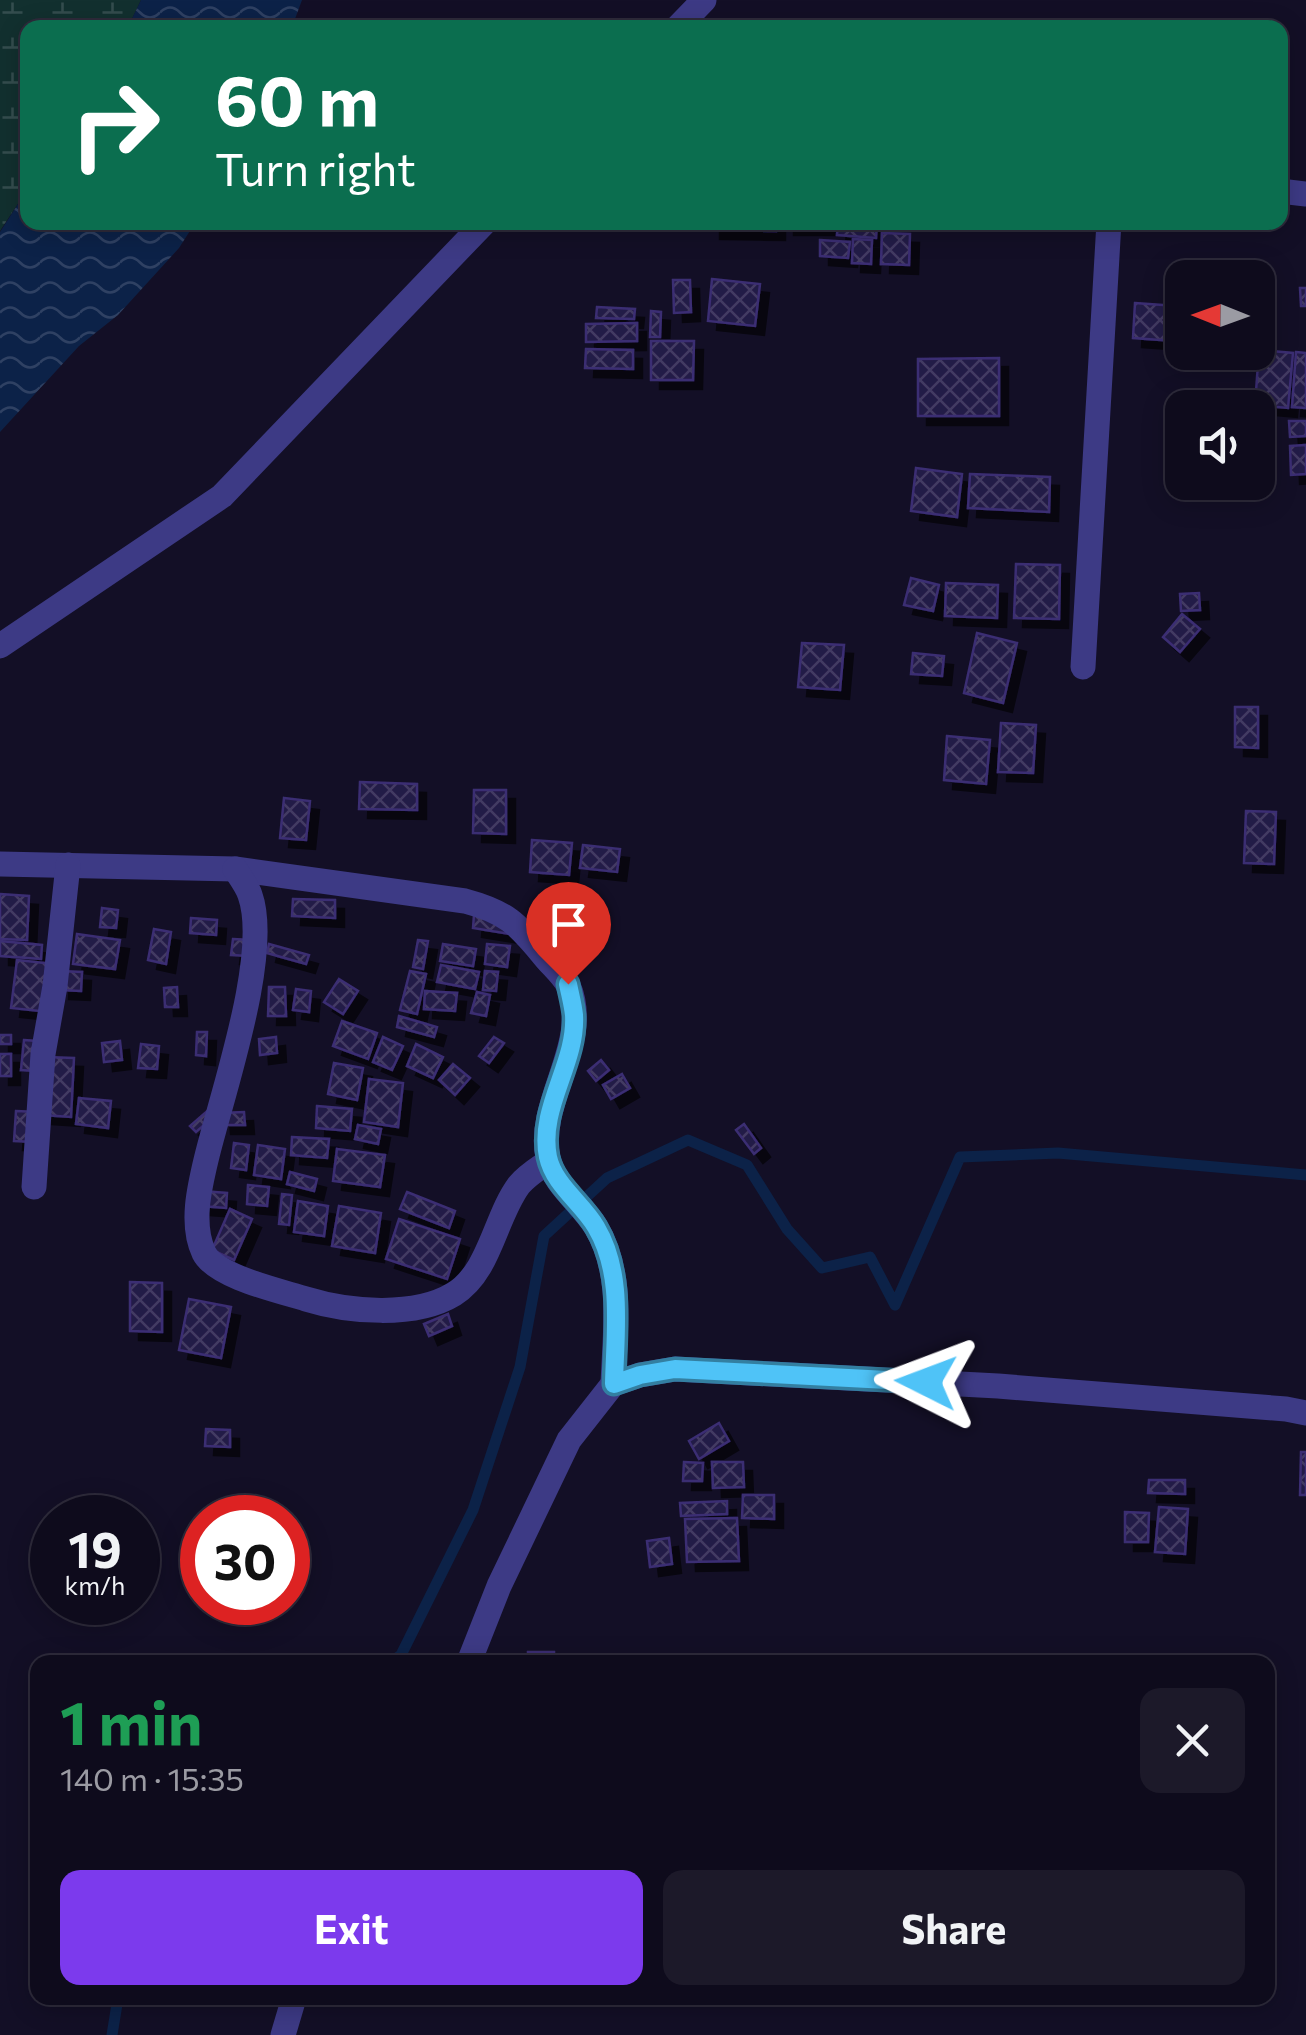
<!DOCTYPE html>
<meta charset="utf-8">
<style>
body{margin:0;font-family:Commissioner,sans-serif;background:#1c1929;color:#f1f3f6;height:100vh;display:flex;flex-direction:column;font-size:38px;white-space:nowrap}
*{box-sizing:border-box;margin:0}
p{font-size:32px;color:#9b9ba3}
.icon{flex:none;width:55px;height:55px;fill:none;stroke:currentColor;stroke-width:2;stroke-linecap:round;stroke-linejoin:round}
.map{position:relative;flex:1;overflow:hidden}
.side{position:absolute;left:30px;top:1655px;width:1245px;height:350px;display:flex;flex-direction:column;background:#0e0b1c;border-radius:20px;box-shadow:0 5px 25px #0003,0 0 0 2px #2e2b3b}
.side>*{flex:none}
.top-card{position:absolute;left:20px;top:20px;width:1268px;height:210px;border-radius:20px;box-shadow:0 5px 25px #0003,0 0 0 2px #2e2b3b;background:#0b6e4f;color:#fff;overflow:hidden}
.needle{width:65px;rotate:271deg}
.fabs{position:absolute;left:1165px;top:260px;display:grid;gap:20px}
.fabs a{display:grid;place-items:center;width:110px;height:110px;border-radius:20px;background:#0e0b1c;box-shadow:0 5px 25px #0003,0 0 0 2px #2e2b3b;font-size:50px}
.speed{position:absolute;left:30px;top:1495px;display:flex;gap:20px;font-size:50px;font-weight:700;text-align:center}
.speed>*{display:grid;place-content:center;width:130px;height:130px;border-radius:50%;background:#0e0b1c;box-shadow:0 5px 25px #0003,0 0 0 2px #2e2b3b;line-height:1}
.speed small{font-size:25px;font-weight:400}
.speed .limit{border:15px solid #d22;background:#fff;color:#111}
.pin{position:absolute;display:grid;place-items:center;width:85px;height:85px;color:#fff;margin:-102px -42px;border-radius:50% 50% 50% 0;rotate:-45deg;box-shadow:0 0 10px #0007}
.pin .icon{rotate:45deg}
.me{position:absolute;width:110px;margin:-55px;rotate:273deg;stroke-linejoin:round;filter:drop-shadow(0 0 8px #0008)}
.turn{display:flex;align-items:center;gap:35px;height:210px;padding:0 30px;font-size:45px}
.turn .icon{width:130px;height:130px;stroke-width:2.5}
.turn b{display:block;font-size:70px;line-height:85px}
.round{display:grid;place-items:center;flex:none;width:105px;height:105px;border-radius:20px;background:#1c1929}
.overview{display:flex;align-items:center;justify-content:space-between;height:170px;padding:0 30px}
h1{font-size:60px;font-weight:700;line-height:75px;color:#1e9e55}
.action{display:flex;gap:20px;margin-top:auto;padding:20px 30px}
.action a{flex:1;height:115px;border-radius:20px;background:#7c3aed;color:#fff;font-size:40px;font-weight:700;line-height:115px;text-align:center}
.action a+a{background:#1c1929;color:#f1f3f6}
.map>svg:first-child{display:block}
.wetland{fill:url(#wetland-marsh)}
.water{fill:url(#water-waves)}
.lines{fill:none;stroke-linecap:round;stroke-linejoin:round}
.stream{stroke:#0c2248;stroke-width:11}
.building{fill:url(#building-cross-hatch);stroke:#3b2d73;stroke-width:2.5;filter:url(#shadow)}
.minor{stroke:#3d3a85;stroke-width:25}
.route-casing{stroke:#337fa1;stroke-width:25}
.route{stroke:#4fc3f7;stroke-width:18}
</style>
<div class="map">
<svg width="1306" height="2035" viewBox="0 0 1306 2035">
<defs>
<pattern id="wetland-marsh" width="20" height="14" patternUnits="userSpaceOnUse" patternTransform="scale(2.5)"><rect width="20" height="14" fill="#12302f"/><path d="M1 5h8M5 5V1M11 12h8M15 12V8" fill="none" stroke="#344d4e"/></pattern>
<pattern id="water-waves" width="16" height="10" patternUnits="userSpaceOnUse" patternTransform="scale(2.5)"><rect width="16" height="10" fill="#0c2248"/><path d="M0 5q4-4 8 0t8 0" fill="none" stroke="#2f4163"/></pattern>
<pattern id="building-cross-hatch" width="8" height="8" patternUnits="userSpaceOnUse" patternTransform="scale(2.5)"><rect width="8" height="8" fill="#241b47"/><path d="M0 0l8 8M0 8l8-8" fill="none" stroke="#433b63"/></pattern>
<filter id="shadow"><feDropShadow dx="9" dy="9" stdDeviation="0" flood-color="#0009"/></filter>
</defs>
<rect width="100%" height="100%" fill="#130f26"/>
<path class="wetland" d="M0,0h141l-13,27 -100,1 -1,162 -27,41z"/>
<g class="water">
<path d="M141,0h161l-10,27h-164z"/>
<path d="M27,190l1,32 167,1 -16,25 -61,67 -39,31 -79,86v-200z"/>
</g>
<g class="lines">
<g class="stream">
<path d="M391,1662l10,-7 72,-145 47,-143 24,-131 63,-58 81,-38 59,25 40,64 35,39 48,-11 25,48 65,-148 98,-4 248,22"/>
<path d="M112,2035l6,-37"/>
</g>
</g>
<g class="building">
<path d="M711,222h65v9l-65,-1z"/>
<rect x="785" y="222" width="49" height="4"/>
<path d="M838,222h39l-1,16 -39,-3z"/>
<path d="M882,233l28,1 -1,31 -28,-1z"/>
<path d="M853,239l19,1 -1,24 -19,-1z"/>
<path d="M820,240l30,2 -2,16 -28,-2z"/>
<path d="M712,279l48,5 -5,42 -47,-5z"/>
<path d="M673,280h17l1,32 -17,1z"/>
<path d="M1300,288h6v18h-5z"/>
<path d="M1135,303l41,3 -2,35 -41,-3z"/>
<path d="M597,307l38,2 -1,10 -38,-1z"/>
<path d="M651,311l10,1 -1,25h-10z"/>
<path d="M637,323v18l-51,1v-18z"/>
<path d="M651,341h43l-1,39h-42z"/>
<path d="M586,349l47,1v19l-48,-1z"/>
<path d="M1259,350l34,3 -5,55 -33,-3z"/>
<path d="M1296,352l10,1v55l-14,-1z"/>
<path d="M999,358v58h-81v-57z"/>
<path d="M1289,421h17v15l-16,1z"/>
<path d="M1306,445v29l-15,1 -1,-29z"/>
<path d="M916,468l46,6 -5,43 -46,-6z"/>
<path d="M970,474l80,3 -1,35 -81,-4z"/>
<path d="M1016,564l44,1 -1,54 -45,-1z"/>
<path d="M911,578l28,7 -6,26 -29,-6z"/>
<path d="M946,583l52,2 -1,33 -52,-2z"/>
<path d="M1199,593l1,17 -19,1 -1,-17z"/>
<path d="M1182,614l18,15 -20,23 -17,-15z"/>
<path d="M977,633l40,10 -14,60 -39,-10z"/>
<path d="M802,643l42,2 -4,45 -42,-3z"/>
<path d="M913,653l31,3 -2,20 -31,-2z"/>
<path d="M1235,707h23v41l-23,-1z"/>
<path d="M1001,723l35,2 -3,48 -35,-1z"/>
<path d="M947,736l43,4 -4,44 -42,-4z"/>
<path d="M360,782l57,2v26l-58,-1z"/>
<path d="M474,790h32v44l-33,-1z"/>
<path d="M284,798l26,3 -4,39 -26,-2z"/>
<path d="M1246,811l30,1 -2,52 -30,-1z"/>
<path d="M532,840l40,3 -3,32 -39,-3z"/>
<path d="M583,845l37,4 -3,23 -37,-4z"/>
<path d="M0,894l29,2 -2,44 -27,-1z"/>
<path d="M293,899l42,1v18l-43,-2z"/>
<path d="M102,908l16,2 -2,18 -16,-1z"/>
<path d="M474,915l37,6 -1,13 -37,-6z"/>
<path d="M191,918l26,2 -1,15 -26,-2z"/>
<path d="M154,929l17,3 -5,32 -18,-4z"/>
<path d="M77,934l43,6 -5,29 -42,-5z"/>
<path d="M233,939l18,1 -2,16 -18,-1z"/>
<path d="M418,940l10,1 -5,28 -10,-2z"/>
<path d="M0,941l42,4 -1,14 -41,-3z"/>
<path d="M269,944l40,11 -3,9 -39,-11z"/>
<path d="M443,944l33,5 -3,17 -33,-5z"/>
<path d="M487,944l23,2 -3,21 -22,-3z"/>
<path d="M17,960l37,4 -5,48 -38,-4z"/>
<path d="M441,965l38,7 -4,17 -38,-7z"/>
<path d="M61,971l21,1 -1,19 -21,-1z"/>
<path d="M410,971l16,3 -9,40 -17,-4z"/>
<path d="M485,971l13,1 -2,19 -13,-1z"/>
<path d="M339,979l19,12 -15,23 -19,-12z"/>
<path d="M177,987l1,20h-13l-1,-19z"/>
<path d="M269,987h16l1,29h-18z"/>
<path d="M296,989l15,2 -2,21 -16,-2z"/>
<path d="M425,991l32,2 -2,18 -31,-2z"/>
<path d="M477,992l13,3 -4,21 -15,-3z"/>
<path d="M399,1016l38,11 -3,10 -37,-10z"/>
<path d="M342,1021l35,12 -9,26 -35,-13z"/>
<path d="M197,1032h10l-1,24 -10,-1z"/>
<rect x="0" y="1035" width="11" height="9"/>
<path d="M276,1037l1,16 -17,2 -1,-16z"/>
<path d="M383,1037l20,9 -11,24 -19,-8z"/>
<path d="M494,1037l10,6 -15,20 -10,-7z"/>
<path d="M24,1040l13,1 -3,30 -13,-1z"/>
<path d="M120,1041l2,19 -18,2 -2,-19z"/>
<path d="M141,1044l18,2 -2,23 -19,-1z"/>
<path d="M416,1044l27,13 -10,21 -26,-12z"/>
<rect x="0" y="1054" width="11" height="22"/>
<path d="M46,1057l28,1 -3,59 -28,-2z"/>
<path d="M601,1060l8,10 -13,11 -8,-10z"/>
<path d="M334,1063l29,5 -6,32 -29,-6z"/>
<path d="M453,1064l17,14 -15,17 -16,-15z"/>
<path d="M622,1074l8,14 -19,11 -8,-14z"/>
<path d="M369,1079l34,4 -5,44 -34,-5z"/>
<path d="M79,1098l32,3 -3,27 -32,-4z"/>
<path d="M317,1106l35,3 -2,22 -34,-3z"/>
<path d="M212,1107l6,6 -22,19 -6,-6z"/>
<path d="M16,1111l21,1 -3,30 -20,-1z"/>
<path d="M244,1112l1,13h-23l-1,-12z"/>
<path d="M744,1124l17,24 -7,6 -18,-24z"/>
<path d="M358,1125l23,4 -3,15 -23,-5z"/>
<path d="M292,1137l37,2 -2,19 -36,-3z"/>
<path d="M234,1143l15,2 -3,25 -15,-2z"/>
<path d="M258,1145l27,4 -4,30 -27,-4z"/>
<path d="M337,1149l48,6 -5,32 -47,-6z"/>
<path d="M290,1172l27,7 -3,12 -27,-7z"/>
<path d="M248,1185l21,2 -2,19 -20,-2z"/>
<path d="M202,1191l25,2 -1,15 -25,-2z"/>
<path d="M407,1192l48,19 -6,17 -49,-19z"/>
<path d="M282,1194l10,1 -3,30 -10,-1z"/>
<path d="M298,1201l30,5 -4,30 -30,-4z"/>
<path d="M339,1206l42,7 -6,40 -43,-7z"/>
<path d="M230,1209l22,10 -18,41 -22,-10z"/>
<path d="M399,1219l61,20 -13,40 -61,-20z"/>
<path d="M130,1282l32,1v49l-32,-1z"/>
<path d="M189,1299l42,8 -10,51 -42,-8z"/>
<path d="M448,1314l4,12 -23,10 -5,-12z"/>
<path d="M719,1423l10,18 -30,18 -10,-18z"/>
<path d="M206,1429l24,1v17l-25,-1z"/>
<path d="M1301,1452h5v43h-6z"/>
<path d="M684,1462l19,1 -1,18h-19z"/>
<path d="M712,1462h31l1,25 -31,1z"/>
<path d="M1149,1480h36v14l-37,-1z"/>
<path d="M743,1495h31v24l-32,-1z"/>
<path d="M727,1501v13l-46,2 -1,-13z"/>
<path d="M1159,1507l29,2 -3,45 -30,-2z"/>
<path d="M1125,1512l24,1 -1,29h-23z"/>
<path d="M737,1518l2,43 -52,1 -2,-43z"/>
<path d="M669,1538l3,26 -22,3 -3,-26z"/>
<rect x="528" y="1652" width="26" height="10"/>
</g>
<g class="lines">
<g class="minor">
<path d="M677,28l27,-28"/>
<path d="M1280,191l26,3"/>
<path d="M0,646l222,-150 263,-274"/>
<path d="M1083,667l26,-445"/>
<path d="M0,864l235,5 230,32c41,11 52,22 79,55 7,9 19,19 24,29 25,57 -32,115 -20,173 6,27 34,46 48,69 28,47 19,104 17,157"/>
<path d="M235,869c5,8 12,17 15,26 21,59 -28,199 -43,261 -7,29 -17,68 -3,97 12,24 77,38 102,46 42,13 109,19 148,-5 36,-22 41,-77 65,-109 8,-10 20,-17 30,-24"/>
<path d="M34,1187l9,-133 12,-68 13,-121"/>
<path d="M469,1662l30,-76 70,-146 44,-56 27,-9 35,-6 323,17 288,23 20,4"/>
<path d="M283,2035l11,-37"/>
</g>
</g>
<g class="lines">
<defs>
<path id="route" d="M568,984c2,10 5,21 6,31 3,48 -36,93 -26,142 6,28 34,46 48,70 28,47 19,105 18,157l26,-9 35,-6 251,13"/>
</defs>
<use href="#route" class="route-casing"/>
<use href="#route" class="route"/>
</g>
</svg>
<div class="fabs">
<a><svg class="needle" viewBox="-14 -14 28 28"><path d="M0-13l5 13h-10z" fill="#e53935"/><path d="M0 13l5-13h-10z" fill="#9b9ba3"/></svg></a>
<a><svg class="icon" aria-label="sound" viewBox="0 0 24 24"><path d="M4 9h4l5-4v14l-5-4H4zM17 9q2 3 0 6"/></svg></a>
</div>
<div class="speed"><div>19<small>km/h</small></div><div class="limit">30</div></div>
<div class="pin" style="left:568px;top:984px;background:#d93025"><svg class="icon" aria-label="arrive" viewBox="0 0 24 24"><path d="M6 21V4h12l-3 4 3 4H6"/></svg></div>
<svg class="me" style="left:926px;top:1382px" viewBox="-20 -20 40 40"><path d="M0-17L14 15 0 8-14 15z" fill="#4fc3f7" stroke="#fff" stroke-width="4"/></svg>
<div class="top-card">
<div class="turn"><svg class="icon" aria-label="right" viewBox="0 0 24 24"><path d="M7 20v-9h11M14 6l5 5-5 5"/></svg><div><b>60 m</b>Turn right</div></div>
</div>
<section class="side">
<div class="overview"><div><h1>1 min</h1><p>140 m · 15:35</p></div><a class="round"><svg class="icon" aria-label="close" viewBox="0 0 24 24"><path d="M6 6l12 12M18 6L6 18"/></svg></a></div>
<div class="action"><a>Exit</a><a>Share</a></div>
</section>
</div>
